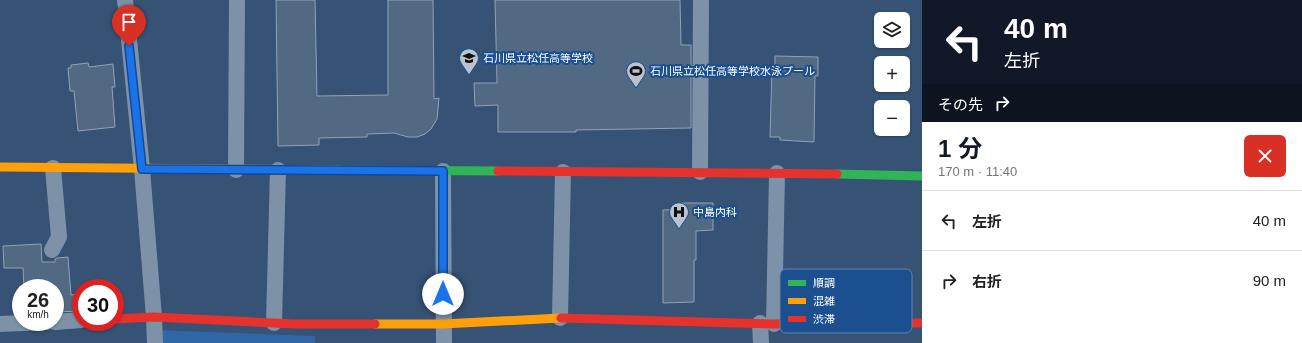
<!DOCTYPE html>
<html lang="ja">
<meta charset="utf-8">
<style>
body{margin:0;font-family:Arial,"Noto Sans JP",sans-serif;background:#f2f2f2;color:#222;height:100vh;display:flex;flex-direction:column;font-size:15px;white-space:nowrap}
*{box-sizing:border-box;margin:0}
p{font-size:13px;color:#767676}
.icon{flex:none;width:22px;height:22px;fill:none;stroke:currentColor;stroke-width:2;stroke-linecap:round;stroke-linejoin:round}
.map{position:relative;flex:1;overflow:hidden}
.side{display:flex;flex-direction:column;background:#fff;width:380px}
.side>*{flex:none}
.top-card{background:#111827;color:#fff;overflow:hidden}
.buttons{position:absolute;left:874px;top:12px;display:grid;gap:8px}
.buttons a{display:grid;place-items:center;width:36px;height:36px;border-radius:6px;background:#fff;box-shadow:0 1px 3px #0004;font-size:20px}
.speed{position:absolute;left:12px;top:279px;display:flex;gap:8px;font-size:20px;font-weight:700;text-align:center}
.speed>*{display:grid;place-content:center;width:52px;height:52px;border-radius:50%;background:#fff;box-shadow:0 1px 3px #0004;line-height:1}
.speed small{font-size:10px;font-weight:400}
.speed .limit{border:6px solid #d22;background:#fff;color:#111}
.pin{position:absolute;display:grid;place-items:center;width:34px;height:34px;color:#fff;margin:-41px -17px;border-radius:50% 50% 50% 0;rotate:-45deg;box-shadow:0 0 4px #0007}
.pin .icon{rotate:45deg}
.me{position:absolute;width:44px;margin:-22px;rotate:0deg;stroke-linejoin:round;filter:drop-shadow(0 0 3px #0008)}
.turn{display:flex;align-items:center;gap:14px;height:84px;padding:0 16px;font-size:18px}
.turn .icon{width:52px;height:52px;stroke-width:2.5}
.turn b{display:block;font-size:28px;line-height:34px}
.then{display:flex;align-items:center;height:38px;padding:0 16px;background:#0003;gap:8px;font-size:15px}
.round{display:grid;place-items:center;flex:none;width:42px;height:42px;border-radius:6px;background:#f2f2f2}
.overview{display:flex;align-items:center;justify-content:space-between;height:68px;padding:0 16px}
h1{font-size:24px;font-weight:700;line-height:30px;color:#111827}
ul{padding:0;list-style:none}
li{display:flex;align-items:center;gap:12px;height:60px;padding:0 16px;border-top:1px solid #e0e0e0}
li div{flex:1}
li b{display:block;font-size:15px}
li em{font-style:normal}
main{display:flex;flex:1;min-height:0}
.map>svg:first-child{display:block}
.green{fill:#2f66a5}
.building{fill:#526984;stroke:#92a2b6}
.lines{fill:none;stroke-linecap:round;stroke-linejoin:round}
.street{stroke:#7d92a8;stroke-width:16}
.fast{stroke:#30b455;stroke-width:9}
.slow{stroke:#ff9f0a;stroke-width:9}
.jam{stroke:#e5322d;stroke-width:9}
.route-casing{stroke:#114b97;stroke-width:10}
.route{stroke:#1a73e8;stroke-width:7}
.labels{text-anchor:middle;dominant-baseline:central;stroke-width:4;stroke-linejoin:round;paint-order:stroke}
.poi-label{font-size:11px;fill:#fff;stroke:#1b4f8f;text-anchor:start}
.key{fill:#1b4f8f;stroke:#5f84b1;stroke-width:1}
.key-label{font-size:11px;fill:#fff}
</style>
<main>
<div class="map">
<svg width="922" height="343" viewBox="0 0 922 343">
<rect width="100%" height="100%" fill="#365274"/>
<path class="green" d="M155,330l160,6v7h-161z"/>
<g class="building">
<path d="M276,0h39l2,96 71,-1v-95h45l1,99 5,-1 -2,21 -6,10 -6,5 -8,3h-9l-14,-4 -27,1v3l-48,1v7l-41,1z"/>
<path d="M495,0h185l1,45h10v83l-115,2v2h-78v-27l-23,1 -1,-23h23z"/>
<path d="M775,56l43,1v19h-3l-1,66 -34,-2v-3h-10l2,-70h3z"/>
<path d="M88,63l1,4 24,-3 2,23h-3l3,40 -37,4 -4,-40h-4l-2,-23h3v-3z"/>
<path d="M682,203h31v27l-17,1v29h-2v42l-31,1v-93l18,-1z"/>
<path d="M41,244l1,18h13v-3l2,-1 11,-1 3,38 10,-1v17l-26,1v-24h-31l-1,-20h-19l-1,-22z"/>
</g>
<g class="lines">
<g class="street">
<path d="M125,0l17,169 12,148 1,26"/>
<path d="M236,170l1,-170"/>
<path d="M443,171l1,172"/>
<path d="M700,172l1,-172"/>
<path d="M52,250l7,-13 -6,-69"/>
<path d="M560,318l3,-146"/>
<path d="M55,322l26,-2"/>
<path d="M274,323l4,-153"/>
<path d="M760,323l1,20"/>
<path d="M0,324l47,-2"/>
<path d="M774,324l3,-151"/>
</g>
<g class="fast">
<path d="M339,170l159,1"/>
<path d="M837,174l85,2"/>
</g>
<g class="slow">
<path d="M0,167l339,3"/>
<path d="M375,324h68l118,-6"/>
</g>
<g class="jam">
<path d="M498,171l339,3"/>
<path d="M561,318l213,6 148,-1"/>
<path d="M115,319l39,-2 140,7h81"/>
</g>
</g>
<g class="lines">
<defs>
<path id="route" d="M129,46l13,123 301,2v123"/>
</defs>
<use href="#route" class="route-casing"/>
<use href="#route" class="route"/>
</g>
<defs>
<symbol id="school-pin" viewBox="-11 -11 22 30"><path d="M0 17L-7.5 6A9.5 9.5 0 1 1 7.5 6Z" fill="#b9c2ce" stroke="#1b4f8f"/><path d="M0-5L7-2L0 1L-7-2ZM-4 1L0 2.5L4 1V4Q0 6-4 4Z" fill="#111"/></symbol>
<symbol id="stadium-pin" viewBox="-11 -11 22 30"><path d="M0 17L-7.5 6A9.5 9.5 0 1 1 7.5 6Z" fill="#b9c2ce" stroke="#1b4f8f"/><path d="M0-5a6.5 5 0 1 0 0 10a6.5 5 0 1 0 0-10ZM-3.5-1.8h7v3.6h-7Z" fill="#111"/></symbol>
<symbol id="hospital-pin" viewBox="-11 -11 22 30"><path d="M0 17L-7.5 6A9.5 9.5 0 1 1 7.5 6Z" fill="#b9c2ce" stroke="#1b4f8f"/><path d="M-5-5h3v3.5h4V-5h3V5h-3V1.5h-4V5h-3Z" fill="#111"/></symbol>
</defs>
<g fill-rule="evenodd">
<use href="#school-pin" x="458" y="47" width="22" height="30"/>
<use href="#stadium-pin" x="625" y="60" width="22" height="30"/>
<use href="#hospital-pin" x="668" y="201" width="22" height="30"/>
</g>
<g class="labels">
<g class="poi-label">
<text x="483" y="58">石川県立松任高等学校</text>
<text x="650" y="71">石川県立松任高等学校水泳プール</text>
<text x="693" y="212">中島内科</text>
</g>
</g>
<rect x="780" y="269" width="132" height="64" rx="6" class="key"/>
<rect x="788" y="280" width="18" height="6" fill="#30b455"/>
<rect x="788" y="298" width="18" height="6" fill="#ff9f0a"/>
<rect x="788" y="316" width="18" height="6" fill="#e5322d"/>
<g class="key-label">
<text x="813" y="287">順調</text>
<text x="813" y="305">混雑</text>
<text x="813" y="323">渋滞</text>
</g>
</svg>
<div class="buttons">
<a><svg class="icon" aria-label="layers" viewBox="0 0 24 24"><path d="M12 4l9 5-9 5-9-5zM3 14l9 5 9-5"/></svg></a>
<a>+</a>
<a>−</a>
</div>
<div class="speed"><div>26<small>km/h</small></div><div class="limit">30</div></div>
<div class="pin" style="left:129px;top:46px;background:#d93025"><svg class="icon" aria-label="arrive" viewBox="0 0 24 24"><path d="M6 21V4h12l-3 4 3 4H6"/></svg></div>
<svg class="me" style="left:443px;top:294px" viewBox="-20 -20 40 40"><circle r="19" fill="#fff"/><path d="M0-13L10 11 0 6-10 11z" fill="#1a73e8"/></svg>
</div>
<section class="side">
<div class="top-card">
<div class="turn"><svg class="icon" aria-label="left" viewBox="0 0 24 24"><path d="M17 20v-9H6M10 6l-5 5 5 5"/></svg><div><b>40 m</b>左折</div></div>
<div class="then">その先<svg class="icon" aria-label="right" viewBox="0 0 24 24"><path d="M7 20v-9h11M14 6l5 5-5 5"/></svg></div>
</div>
<div class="overview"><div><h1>1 分</h1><p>170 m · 11:40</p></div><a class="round" style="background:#d93025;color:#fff"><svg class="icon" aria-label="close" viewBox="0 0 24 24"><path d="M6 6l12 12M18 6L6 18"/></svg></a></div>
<ul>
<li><svg class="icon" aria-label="left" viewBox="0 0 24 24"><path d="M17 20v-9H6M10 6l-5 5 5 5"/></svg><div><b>左折</b></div><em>40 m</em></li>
<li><svg class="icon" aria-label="right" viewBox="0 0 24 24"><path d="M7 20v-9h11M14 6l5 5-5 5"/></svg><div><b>右折</b></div><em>90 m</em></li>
</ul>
</section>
</main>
